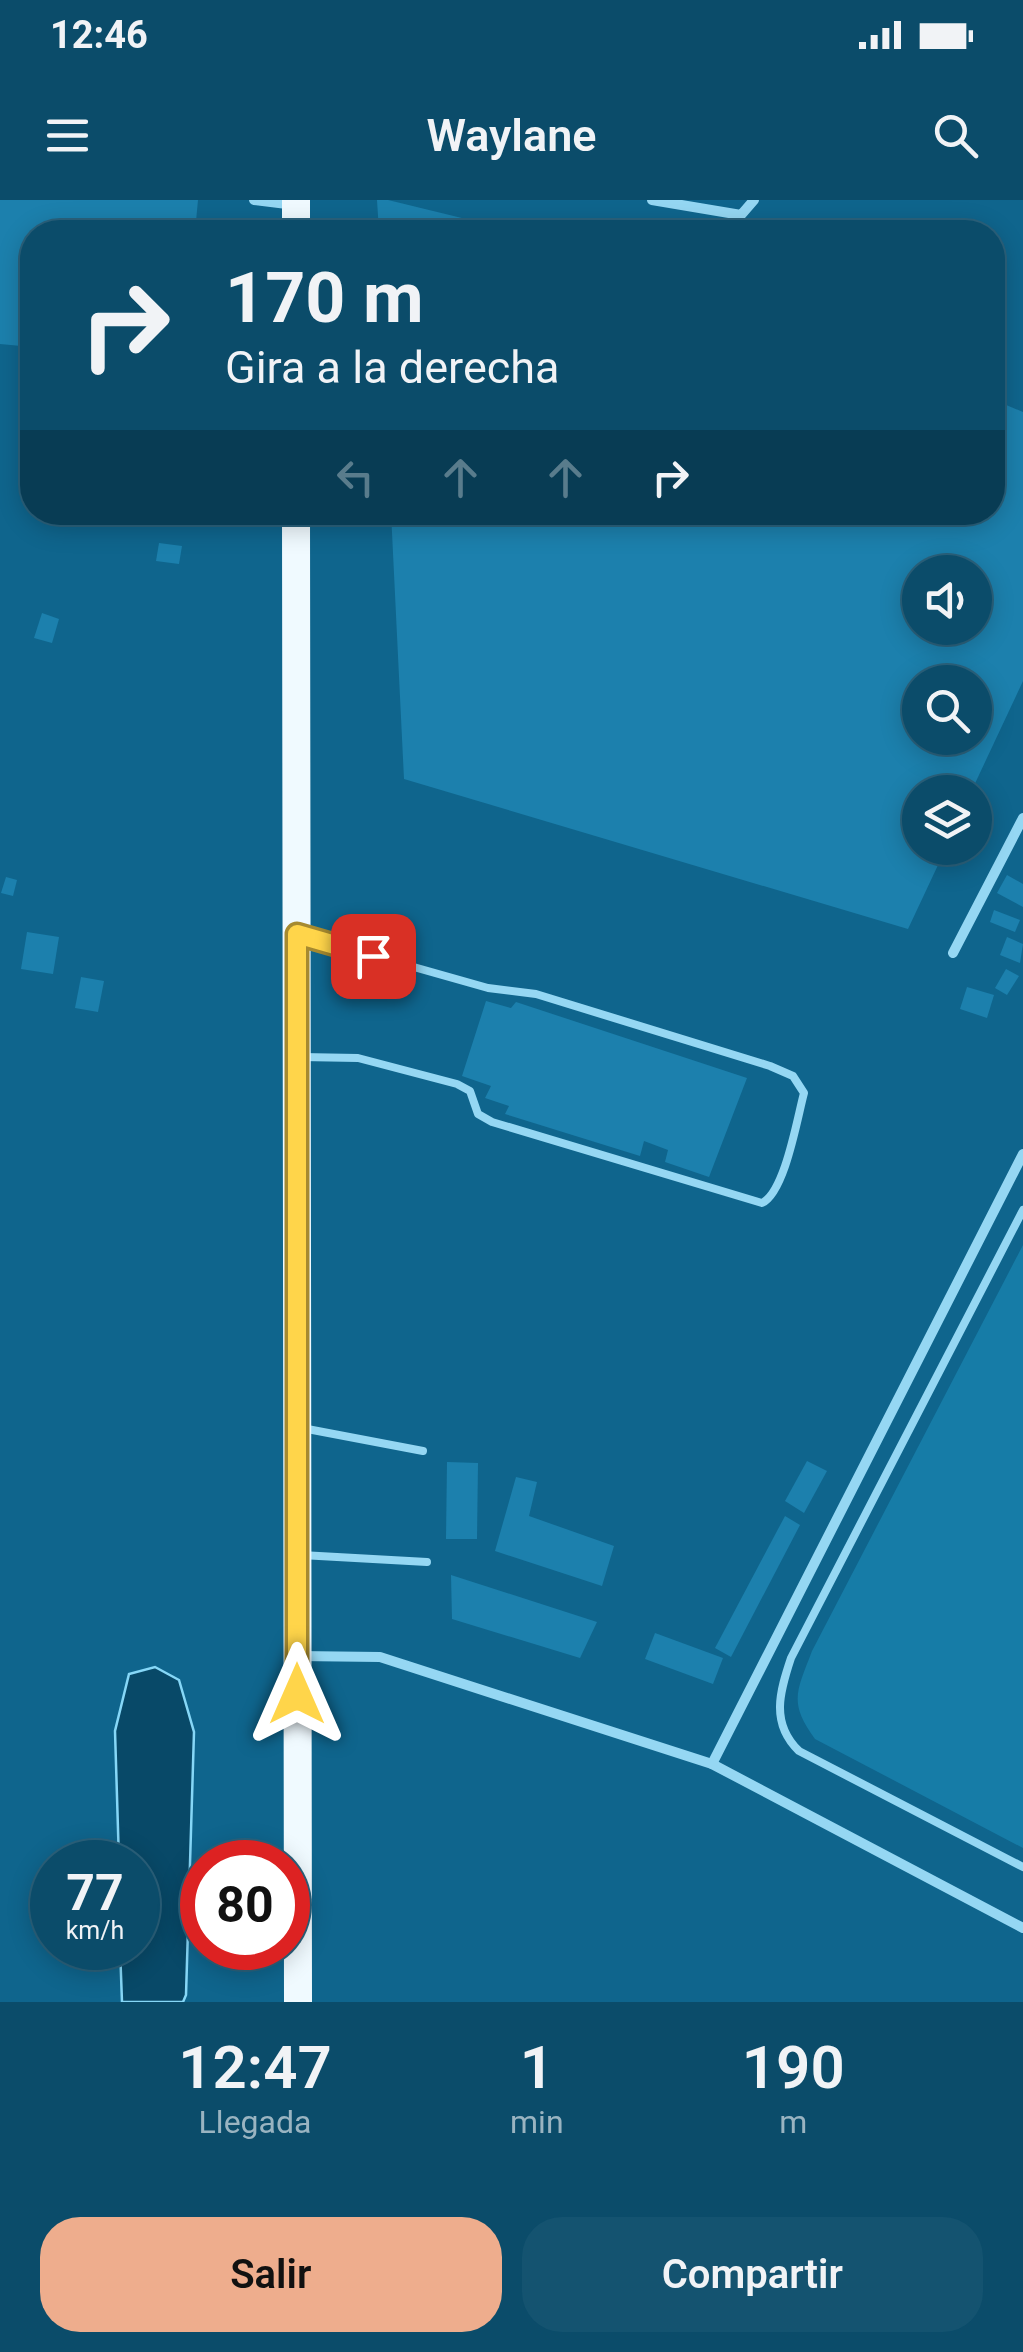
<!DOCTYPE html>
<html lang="es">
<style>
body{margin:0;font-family:Roboto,sans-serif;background:#145370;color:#f1f3f6;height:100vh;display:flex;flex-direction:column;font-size:38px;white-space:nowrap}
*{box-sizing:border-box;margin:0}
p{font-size:32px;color:#9ab4c1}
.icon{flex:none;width:55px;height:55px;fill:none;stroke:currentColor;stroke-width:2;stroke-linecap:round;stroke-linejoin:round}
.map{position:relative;height:1802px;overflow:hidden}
.side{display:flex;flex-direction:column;background:#0b4c6a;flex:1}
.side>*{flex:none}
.hud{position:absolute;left:20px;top:20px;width:985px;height:305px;border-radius:40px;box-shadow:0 5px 25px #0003,0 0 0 2px #2b637e;background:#0b4c6a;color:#f1f3f6;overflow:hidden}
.buttons{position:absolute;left:902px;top:355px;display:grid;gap:20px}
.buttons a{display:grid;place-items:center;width:90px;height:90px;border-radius:50%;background:#0b4c6a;box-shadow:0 5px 25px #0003,0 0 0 2px #2b637e;font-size:50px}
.speed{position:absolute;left:30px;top:1640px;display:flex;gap:20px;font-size:50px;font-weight:700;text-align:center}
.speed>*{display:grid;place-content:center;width:130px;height:130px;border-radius:50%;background:#0b4c6a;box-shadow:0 5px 25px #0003,0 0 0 2px #2b637e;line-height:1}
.speed small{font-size:25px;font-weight:400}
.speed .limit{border:15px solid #d22;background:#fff;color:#111}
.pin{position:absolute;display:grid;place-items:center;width:85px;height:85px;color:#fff;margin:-42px;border-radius:20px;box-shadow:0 5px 15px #0006}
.me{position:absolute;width:110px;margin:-55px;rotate:0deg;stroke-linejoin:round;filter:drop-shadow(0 0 8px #0008)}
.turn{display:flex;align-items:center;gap:35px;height:210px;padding:0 40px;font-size:45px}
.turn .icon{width:130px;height:130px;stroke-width:2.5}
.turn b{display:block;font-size:70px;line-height:85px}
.lanes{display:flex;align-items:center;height:95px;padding:0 40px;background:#0003;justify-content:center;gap:50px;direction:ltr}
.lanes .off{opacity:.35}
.eta{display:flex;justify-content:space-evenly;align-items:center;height:170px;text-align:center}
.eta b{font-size:60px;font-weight:600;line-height:70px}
.cta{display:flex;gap:20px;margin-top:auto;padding:20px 40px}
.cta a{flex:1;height:115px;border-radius:40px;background:#eead8d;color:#111;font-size:40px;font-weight:600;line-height:115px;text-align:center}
.cta a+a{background:#145370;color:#f1f3f6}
.status{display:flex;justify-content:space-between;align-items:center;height:70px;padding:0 50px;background:#0b4c6a;direction:ltr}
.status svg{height:28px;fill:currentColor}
header{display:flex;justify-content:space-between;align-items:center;height:130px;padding:0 40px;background:#0b4c6a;font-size:45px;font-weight:600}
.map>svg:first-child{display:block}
.green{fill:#167ca7}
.water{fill:#084968;stroke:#86d7f7;stroke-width:2.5}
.building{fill:#1c80ad;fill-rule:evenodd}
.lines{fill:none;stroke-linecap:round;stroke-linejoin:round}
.service{stroke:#95d7f3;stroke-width:8}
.minor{stroke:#95d7f3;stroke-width:10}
.trunk{stroke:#f0faff;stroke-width:28}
.route-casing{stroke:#a68a30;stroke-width:25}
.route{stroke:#ffd54a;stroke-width:18}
</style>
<div class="status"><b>12:46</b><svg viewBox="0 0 49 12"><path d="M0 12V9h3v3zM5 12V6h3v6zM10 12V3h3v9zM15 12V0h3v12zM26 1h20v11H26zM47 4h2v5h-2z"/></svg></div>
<header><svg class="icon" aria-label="menu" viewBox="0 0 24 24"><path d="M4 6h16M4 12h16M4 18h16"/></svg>Waylane<svg class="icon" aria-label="search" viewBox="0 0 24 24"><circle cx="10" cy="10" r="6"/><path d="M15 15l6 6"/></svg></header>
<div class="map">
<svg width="1023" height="1802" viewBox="0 0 1023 1802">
<rect width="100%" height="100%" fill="#0f658d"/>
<path class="green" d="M1023,1045v603l-208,-109c-27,-37 -18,-48 -3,-88z"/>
<path class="water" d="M155,1467l24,13 15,52 -8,263 -3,7h-61l-2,-54h18v-86h-19l-4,-131 14,-57z"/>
<g class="building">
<path d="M0,0h198l-3,32h-163v115l-32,-3z"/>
<path d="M377,0h11l131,32h-140z"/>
<path d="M992,199l31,13v269l-52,111h-51v56h26l-38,81 -504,-150 -13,-267h601zM920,372h55v56h-55zM920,482h55v56h-55z"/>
<path d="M159,343l23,3 -3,18 -23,-3z"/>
<path d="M42,413l17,6 -7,24 -18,-5z"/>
<path d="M1007,675l16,9v23l-26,-14z"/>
<path d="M6,677l11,3 -4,16 -12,-3z"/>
<path d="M994,710l26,10 -5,12 -25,-10z"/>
<path d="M27,732l32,5 -6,37 -32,-5z"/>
<path d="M1007,737l16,7 -3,19 -20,-8z"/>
<path d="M1006,769l13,7 -12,19 -12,-7z"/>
<path d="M81,777l23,4 -6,31 -23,-4z"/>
<path d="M967,787l27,8 -7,23 -27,-9z"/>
<path d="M486,801l25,7 5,-6 231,76 -38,99 -44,-15 3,-12 -24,-9 -4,15 -135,-42 4,-8 -24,-8 6,-12 -29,-10z"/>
<path d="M807,1261l20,10 -23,42 -19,-12z"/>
<path d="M447,1262l31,1 -1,76h-31z"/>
<path d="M516,1277l21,5 -8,34 85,30 -12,40 -107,-35z"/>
<path d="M785,1316l15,9 -69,132 -16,-9z"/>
<path d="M451,1375l146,47 -17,36 -128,-39z"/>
<path d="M655,1433l68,25 -10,26 -68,-25z"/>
</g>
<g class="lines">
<g class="service">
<path d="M301,857l57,1 99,26 13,7 8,23 14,8 270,81c23,-11 35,-84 42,-110l-11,-17 -23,-10 -234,-72 -48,-6 -184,-52"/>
<path d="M1023,1010l-232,448c-11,33 -21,65 8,93l224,116"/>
<path d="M302,1228l121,23"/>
<path d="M301,1355l126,7"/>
</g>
<g class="minor">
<path d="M254,0l41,5"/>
<path d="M652,0l89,15 13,-15"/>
<path d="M953,753l70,-135"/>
<path d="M298,1456l82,1 332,107 311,164"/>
<path d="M712,1564l311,-610"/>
</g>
<g class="trunk">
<path d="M296,0v32"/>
<path d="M296,312l2,1490"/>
</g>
</g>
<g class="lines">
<defs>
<path id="route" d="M297,1494v-760l76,22"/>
</defs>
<use href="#route" class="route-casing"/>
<use href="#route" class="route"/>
</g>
</svg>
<div class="buttons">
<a><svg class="icon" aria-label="sound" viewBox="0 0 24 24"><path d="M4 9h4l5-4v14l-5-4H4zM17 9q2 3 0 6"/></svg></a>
<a><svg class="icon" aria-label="search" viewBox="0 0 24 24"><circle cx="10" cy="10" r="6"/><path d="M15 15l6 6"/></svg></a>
<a><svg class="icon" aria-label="layers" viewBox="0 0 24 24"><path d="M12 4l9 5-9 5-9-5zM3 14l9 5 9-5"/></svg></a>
</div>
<div class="speed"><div>77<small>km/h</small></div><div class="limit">80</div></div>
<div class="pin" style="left:373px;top:756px;background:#d93025"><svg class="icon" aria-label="arrive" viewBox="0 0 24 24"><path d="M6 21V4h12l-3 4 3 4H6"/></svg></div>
<svg class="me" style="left:297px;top:1494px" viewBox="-20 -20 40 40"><path d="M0-17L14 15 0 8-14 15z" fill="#ffd54a" stroke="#fff" stroke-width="4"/></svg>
<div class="hud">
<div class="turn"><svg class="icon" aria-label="right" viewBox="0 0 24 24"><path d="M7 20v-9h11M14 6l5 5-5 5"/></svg><div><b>170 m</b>Gira a la derecha</div></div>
<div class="lanes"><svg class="icon off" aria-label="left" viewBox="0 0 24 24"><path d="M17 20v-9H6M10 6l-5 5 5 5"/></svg><svg class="icon off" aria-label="ahead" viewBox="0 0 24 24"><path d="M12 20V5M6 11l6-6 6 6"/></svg><svg class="icon off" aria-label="ahead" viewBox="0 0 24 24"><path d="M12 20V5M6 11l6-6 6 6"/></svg><svg class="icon" aria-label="right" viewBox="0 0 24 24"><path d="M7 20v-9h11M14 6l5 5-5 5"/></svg></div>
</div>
</div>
<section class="side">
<div class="eta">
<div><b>12:47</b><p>Llegada</p></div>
<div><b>1</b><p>min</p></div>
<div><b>190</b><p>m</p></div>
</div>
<div class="cta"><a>Salir</a><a>Compartir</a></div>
</section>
